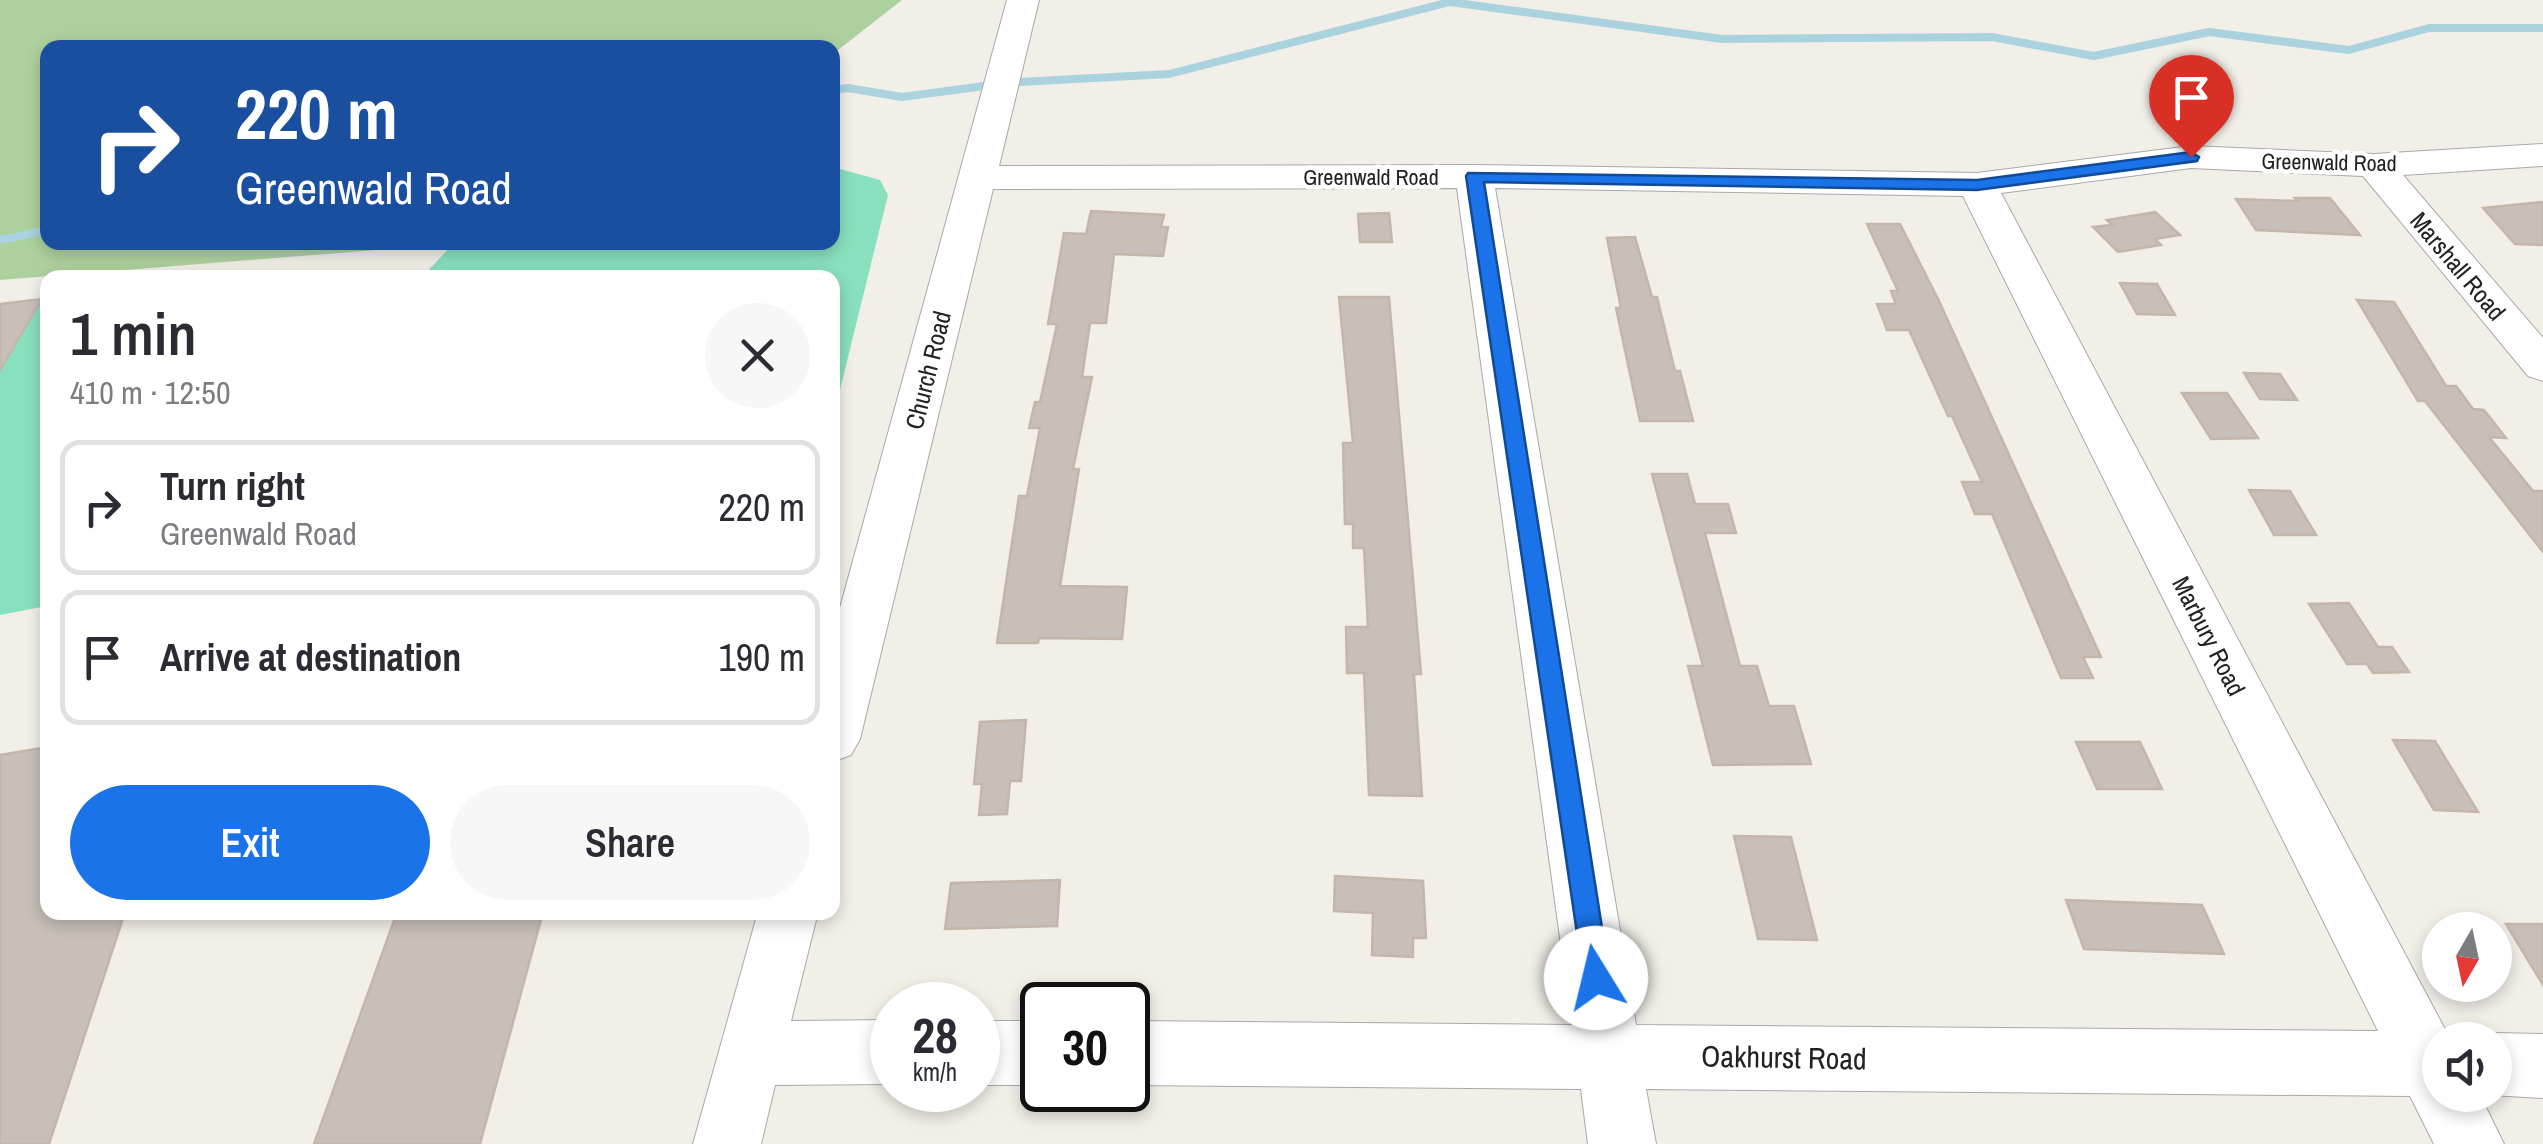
<!DOCTYPE html>
<meta charset="utf-8">
<style>
body{margin:0;font-family:"Archivo Narrow",sans-serif;background:#f7f7f7;color:#2b2b33;height:100vh;display:flex;flex-direction:column;font-size:38px;white-space:nowrap}
*{box-sizing:border-box;margin:0}
p{font-size:32px;color:#7c7c81}
.icon{flex:none;width:55px;height:55px;fill:none;stroke:currentColor;stroke-width:2;stroke-linecap:round;stroke-linejoin:round}
.map{position:relative;flex:1;overflow:hidden}
.side{position:absolute;left:40px;top:270px;width:800px;height:650px;display:flex;flex-direction:column;background:#fff;border-radius:20px;box-shadow:0 5px 15px #0003}
.side>*{flex:none}
.banner{position:absolute;left:40px;top:40px;width:800px;height:210px;border-radius:20px;box-shadow:0 5px 15px #0003;background:#1a4fa0;color:#fff;overflow:hidden}
.needle{width:65px;rotate:189deg}
.buttons{position:absolute;left:2422px;top:912px;display:grid;gap:20px}
.buttons a{display:grid;place-items:center;width:90px;height:90px;border-radius:50%;background:#fff;box-shadow:0 5px 15px #0003;font-size:50px}
.speed{position:absolute;left:870px;top:982px;display:flex;gap:20px;font-size:50px;font-weight:700;text-align:center}
.speed>*{display:grid;place-content:center;width:130px;height:130px;border-radius:50%;background:#fff;box-shadow:0 5px 15px #0003;line-height:1}
.speed small{font-size:25px;font-weight:400}
.speed .limit{border:5px solid #111;border-radius:15px;background:#fff;color:#111}
.pin{position:absolute;display:grid;place-items:center;width:85px;height:85px;color:#fff;margin:-102px -42px;border-radius:50% 50% 50% 0;rotate:-45deg;box-shadow:0 0 10px #0007}
.pin .icon{rotate:45deg}
.me{position:absolute;width:110px;margin:-55px;rotate:351deg;stroke-linejoin:round;filter:drop-shadow(0 0 8px #0008)}
.turn{display:flex;align-items:center;gap:35px;height:210px;padding:0 30px;font-size:45px}
.turn .icon{width:130px;height:130px;stroke-width:2.5}
.turn b{display:block;font-size:70px;line-height:85px}
.round{display:grid;place-items:center;flex:none;width:105px;height:105px;border-radius:52px;background:#f7f7f7}
.overview{display:flex;align-items:center;justify-content:space-between;height:170px;padding:0 30px}
h1{font-size:60px;font-weight:600;line-height:75px}
.primary-button{display:flex;gap:20px;margin-top:auto;padding:20px 30px}
.primary-button a{flex:1;height:115px;border-radius:60px;background:#1a73e8;color:#fff;font-size:40px;font-weight:600;line-height:115px;text-align:center}
.primary-button a+a{background:#f7f7f7;color:#2b2b33}
ul{padding:0;list-style:none}
li{display:flex;align-items:center;gap:30px;height:135px;margin:0 20px 15px;padding:0 10px;border:5px solid #e1e1e2;border-radius:20px}
li div{flex:1}
li b{display:block;font-size:38px}
li em{font-style:normal}
.map>svg:first-child{display:block}
.forest{fill:#add19e}
.pitch{fill:#88e0be}
.lines{fill:none;stroke-linecap:round;stroke-linejoin:round}
.stream{stroke:#aad3df;stroke-width:8}
.building{fill:#c7bfb8;stroke:#c4b6ab;stroke-width:2.5}
.minor-casing{stroke:#a9a9a9;stroke-width:2}
.minor{fill:#fff;fill-rule:evenodd}
.route{fill:#1a73e8;stroke:#114b97;stroke-width:2.5}
.labels{text-anchor:middle;dominant-baseline:central;stroke-width:9;stroke-linejoin:round;paint-order:stroke}
.far-street-label{font-size:22px;fill:#222;stroke:#fff}
.street-label{font-size:25px;fill:#222;stroke:#fff}
.near-street-label{font-size:30px;fill:#222;stroke:#fff}
</style>
<div class="map">
<svg width="2543" height="1144" viewBox="0 0 2543 1144">
<rect width="100%" height="100%" fill="#f2efe9"/>
<path class="forest" d="M0,0h902l-69,54 -1,-6h-784v194l348,1 -7,6 -389,31z"/>
<g class="pitch">
<path d="M833,167l47,13 8,15 -55,223 -1,-140 -410,-1 32,-34 378,-1z"/>
<path d="M47,302v304l-47,9v-309z"/>
</g>
<g class="lines">
<g class="stream">
<path d="M1019,82l150,-8 281,-72 272,37 270,-2 102,19 115,-24 140,18 80,-22h114"/>
<path d="M832,90l16,-2 54,9 82,-11"/>
<path d="M0,240l48,-10"/>
</g>
</g>
<g class="building">
<path d="M2154,91l32,1 18,27 -34,-2z"/>
<path d="M2295,198h35l30,37 -104,-5 -20,-31 62,2z"/>
<path d="M2543,202v43l-28,-1 -32,-36z"/>
<path d="M1091,211l73,4 -3,12h7l-5,29 -49,-2 -8,69h-16l-8,54h10l-19,92h6l-19,117 67,1 -5,52 -83,-1 -1,5h-41l22,-147h8l13,-68h-11l6,-26h5l17,-78h-9l16,-91 22,1z"/>
<path d="M2155,212l25,23 -25,4 6,6 -43,7 -25,-25 19,-2 -5,-5z"/>
<path d="M1389,213l3,29h-32l-2,-28z"/>
<path d="M1867,224h33l39,77 162,356h-18l10,21h-32l-69,-164h-17l-13,-32h20l-30,-66h-4l-39,-86h-22l-10,-26h19l-5,-13h7z"/>
<path d="M1635,237l17,60h5l18,74h5l13,50h-53l-24,-113h5l-14,-70z"/>
<path d="M2120,283l37,1 18,31 -38,-1z"/>
<path d="M1339,297h50l32,377h-7l8,122 -53,-1 -5,-122h-17l-1,-46h22l-4,-79h-11v-24h-8l-2,-81h10z"/>
<path d="M42,299l-42,71v-66z"/>
<path d="M2357,300l37,2 52,84h10l17,23 11,1 22,28 -17,-1 44,54h10v61l-118,-151h-7z"/>
<path d="M2244,373l36,1 17,26 -37,-1z"/>
<path d="M2182,393h45l31,45 -47,1z"/>
<path d="M1652,474h35l8,30h33l8,29h-31l35,133h17l12,40h25l17,58 -98,1 -25,-99h15z"/>
<path d="M2249,490l41,1 26,44h-42z"/>
<path d="M2349,603l29,44h14l17,25 -36,1 -6,-9h-20l-38,-60z"/>
<path d="M1026,720l-5,61h-11l-3,33 -28,1 3,-31h-8l6,-62z"/>
<path d="M2393,740l42,1 43,71 -44,-2z"/>
<path d="M2076,742h64l22,47h-65z"/>
<path d="M48,747v165h77l-76,232h-49v-389z"/>
<path d="M1734,836l57,1 26,103 -59,-1z"/>
<path d="M1335,876l88,5 3,57h-13v19l-41,-2 1,-42 -39,-2z"/>
<path d="M1060,880l-3,46 -112,3 6,-46z"/>
<path d="M2066,900l136,5 22,49 -140,-5z"/>
<path d="M397,912h146l-63,232h-166z"/>
<path d="M2506,924h37v61z"/>
</g>
<g class="lines">
<defs>
<g id="minor">
<path d="M1007,0h32l-40,166 475,-1 503,8 214,-27 183,8 169,-10v22l-140,9 140,163v43l-15,-5 -165,-200 -172,-8 -190,25 447,842 12,5h-20v55h40l24,49h-70l-24,-48 -764,-7 10,55h-68l-7,-55 -453,-4v-64l444,4 -115,-837 -464,1 -133,550 -9,16 -19,7v-125zM1495,188l468,8 415,835 -742,-6z"/>
<path d="M758,912h60l-27,109 101,-1v64l-117,1 -14,59h-68z"/>
<rect x="978" y="1021" width="64" height="64"/>
<path d="M2495,1033l48,1v64l-53,-3h5v-55h-17z"/>
</g>
</defs>
<use href="#minor" class="minor-casing"/>
<use href="#minor" class="minor"/>
</g>
<path class="route" d="M2191,152l8,5 -2,4 -220,29 -493,-8 126,796 -4,10 -10,4 -11,-4 -119,-812 2,-3 509,7z"/>
<g class="labels">
<g class="far-street-label">
<text transform="translate(2329 162) rotate(1)">Greenwald Road</text>
<text x="1371" y="177">Greenwald Road</text>
</g>
<g class="street-label">
<text transform="translate(2458 266) rotate(50)">Marshall Road</text>
<text transform="translate(928 370) rotate(-76)">Church Road</text>
<text transform="translate(2209 636) rotate(63)">Marbury Road</text>
</g>
<g class="near-street-label">
<text transform="translate(1784 1057) rotate(1)">Oakhurst Road</text>
</g>
</g>
</svg>
<div class="buttons">
<a><svg class="needle" viewBox="-14 -14 28 28"><path d="M0-13l5 13h-10z" fill="#e53935"/><path d="M0 13l5-13h-10z" fill="#7c7c81"/></svg></a>
<a><svg class="icon" aria-label="sound" viewBox="0 0 24 24"><path d="M4 9h4l5-4v14l-5-4H4zM17 9q2 3 0 6"/></svg></a>
</div>
<div class="speed"><div>28<small>km/h</small></div><div class="limit">30</div></div>
<div class="pin" style="left:2191px;top:157px;background:#d93025"><svg class="icon" aria-label="arrive" viewBox="0 0 24 24"><path d="M6 21V4h12l-3 4 3 4H6"/></svg></div>
<svg class="me" style="left:1596px;top:978px" viewBox="-20 -20 40 40"><circle r="19" fill="#fff"/><path d="M0-13L10 11 0 6-10 11z" fill="#1a73e8"/></svg>
<div class="banner">
<div class="turn"><svg class="icon" aria-label="right" viewBox="0 0 24 24"><path d="M7 20v-9h11M14 6l5 5-5 5"/></svg><div><b>220 m</b>Greenwald Road</div></div>
</div>
<section class="side">
<div class="overview"><div><h1>1 min</h1><p>410 m · 12:50</p></div><a class="round"><svg class="icon" aria-label="close" viewBox="0 0 24 24"><path d="M6 6l12 12M18 6L6 18"/></svg></a></div>
<ul>
<li><svg class="icon" aria-label="right" viewBox="0 0 24 24"><path d="M7 20v-9h11M14 6l5 5-5 5"/></svg><div><b>Turn right</b><p>Greenwald Road</p></div><em>220 m</em></li>
<li><svg class="icon" aria-label="arrive" viewBox="0 0 24 24"><path d="M6 21V4h12l-3 4 3 4H6"/></svg><div><b>Arrive at destination</b></div><em>190 m</em></li>
</ul>
<div class="primary-button"><a>Exit</a><a>Share</a></div>
</section>
</div>
